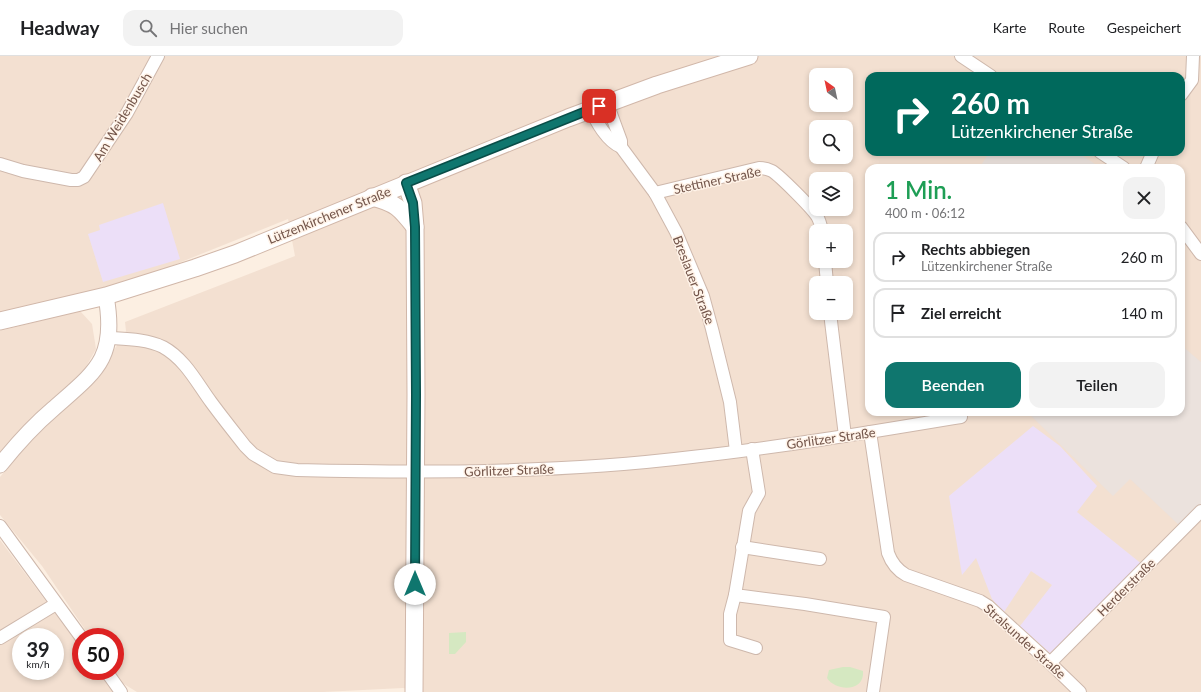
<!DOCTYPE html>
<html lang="de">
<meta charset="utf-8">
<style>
body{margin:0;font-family:Lato,sans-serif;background:#f2f2f2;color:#202124;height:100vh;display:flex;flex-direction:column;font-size:15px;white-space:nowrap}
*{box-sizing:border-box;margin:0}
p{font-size:13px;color:#757577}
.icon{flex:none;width:22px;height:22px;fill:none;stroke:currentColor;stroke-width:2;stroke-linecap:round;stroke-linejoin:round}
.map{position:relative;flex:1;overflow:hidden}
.drawer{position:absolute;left:865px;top:108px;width:320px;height:252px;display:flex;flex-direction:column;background:#fff;border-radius:12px;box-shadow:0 2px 6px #0003}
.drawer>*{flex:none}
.top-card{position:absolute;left:865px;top:16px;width:320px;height:84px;border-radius:12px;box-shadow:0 2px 6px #0003;background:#00695c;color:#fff;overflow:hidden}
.needle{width:26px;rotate:327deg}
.fabs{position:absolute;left:809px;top:12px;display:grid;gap:8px}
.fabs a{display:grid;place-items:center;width:44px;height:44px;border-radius:8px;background:#fff;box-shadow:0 2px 6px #0003;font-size:20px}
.speed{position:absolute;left:12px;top:572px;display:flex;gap:8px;font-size:20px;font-weight:700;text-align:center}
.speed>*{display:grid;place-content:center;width:52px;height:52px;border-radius:50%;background:#fff;box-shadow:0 2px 6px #0003;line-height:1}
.speed small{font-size:10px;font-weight:400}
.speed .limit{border:6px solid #d22;background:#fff;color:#111}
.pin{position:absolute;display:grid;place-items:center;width:34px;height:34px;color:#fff;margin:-17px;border-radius:8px;box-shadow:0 2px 6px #0006}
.me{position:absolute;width:44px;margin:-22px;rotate:0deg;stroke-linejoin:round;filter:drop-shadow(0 0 3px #0008)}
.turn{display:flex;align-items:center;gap:14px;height:84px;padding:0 20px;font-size:18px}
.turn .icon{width:52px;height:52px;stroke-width:2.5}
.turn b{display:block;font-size:28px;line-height:34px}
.round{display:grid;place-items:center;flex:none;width:42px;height:42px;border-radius:12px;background:#f2f2f2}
.overview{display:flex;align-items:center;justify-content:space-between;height:68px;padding:0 20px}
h1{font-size:24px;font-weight:600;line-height:30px;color:#1e9e55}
.cta{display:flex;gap:8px;margin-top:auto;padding:8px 20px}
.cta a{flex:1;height:46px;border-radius:12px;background:#0f766e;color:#fff;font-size:16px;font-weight:600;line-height:46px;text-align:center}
.cta a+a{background:#f2f2f2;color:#202124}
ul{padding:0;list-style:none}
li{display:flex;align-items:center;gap:12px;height:50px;margin:0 8px 6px;padding:0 12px;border:2px solid #e0e0e0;border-radius:12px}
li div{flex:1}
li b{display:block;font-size:15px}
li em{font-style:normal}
header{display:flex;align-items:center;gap:24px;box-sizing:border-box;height:56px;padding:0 20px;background:#fff;border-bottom:1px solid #e0e0e0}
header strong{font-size:19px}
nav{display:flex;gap:22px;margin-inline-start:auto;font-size:14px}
.search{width:280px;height:36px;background:#f2f2f2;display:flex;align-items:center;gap:10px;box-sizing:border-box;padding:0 14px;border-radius:12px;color:#757577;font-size:15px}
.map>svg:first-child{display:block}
.residential{fill:#f3e0d1;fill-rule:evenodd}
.industrial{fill:#ebe2dd}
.education{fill:#ecdff8}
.green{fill:#d5e8c1}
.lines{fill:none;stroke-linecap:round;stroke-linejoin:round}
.minor-casing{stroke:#ceb8ac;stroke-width:14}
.tertiary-casing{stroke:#ceb8ac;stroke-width:17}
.secondary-casing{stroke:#d1b7a9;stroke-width:19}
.minor{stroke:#fff;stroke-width:12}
.tertiary{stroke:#fff;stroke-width:15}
.secondary{stroke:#fff;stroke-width:17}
.route-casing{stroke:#0a4d48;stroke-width:10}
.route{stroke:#0f766e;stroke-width:7}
.labels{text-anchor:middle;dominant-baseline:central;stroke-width:3;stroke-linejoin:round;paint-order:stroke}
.street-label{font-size:13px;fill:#725449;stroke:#fff3e8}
</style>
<header>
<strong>Headway</strong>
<div class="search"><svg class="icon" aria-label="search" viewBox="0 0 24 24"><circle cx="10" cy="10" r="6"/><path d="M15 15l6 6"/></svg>Hier suchen</div>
<nav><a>Karte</a><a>Route</a><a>Gespeichert</a></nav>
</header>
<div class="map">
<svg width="1201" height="636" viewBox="0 0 1201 636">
<rect width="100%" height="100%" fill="#fcefe2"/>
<g class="residential">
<path d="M0,0h1201v636h-780l-18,-4 -80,4h-186l-18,-11 -7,-10h3v-34h-25l-48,-71 -42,-51v-38l36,-45 63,-58 27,-43 -1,-9 170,-66 -7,-37 -144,58 -144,39zM816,19h30v30h-30zM869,20h312v76h-312zM816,71h30v30h-30zM869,112h312v244h-312zM816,123h30v30h-30zM816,175h30v30h-30zM816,227h30v30h-30z"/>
<path d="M80,255l12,13 4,25 -13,23 -83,93v-134z"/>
<path d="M0,484l81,108v23h17l16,21h-114zM21,581h34v34h-34z"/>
</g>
<g class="industrial">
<path d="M990,96h87l24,16h-122z"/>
<path d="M1181,289l20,17v145l-20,20 -51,-48 -17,17 -86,-84h154z"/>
</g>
<g class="education">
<path d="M163,147l17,56 -77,23 -15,-48 12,-4 -1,-5z"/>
<path d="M1033,370l27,20 37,40 -20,26 66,53 -93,88 -30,-27 32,-41 -21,-14 -27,41 -12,-13 -16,-41 -14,17 -13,-79z"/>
</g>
<g class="green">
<path d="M466,576v10l-11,12h-6v-21z"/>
<path d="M843,611h7l13,4c2,21 -27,21 -36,7l2,-8z"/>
</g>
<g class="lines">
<defs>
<g id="minor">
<path d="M961,0l30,20"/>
<path d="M1181,39l11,-15 1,-24"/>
<path d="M607,47l14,38v6l34,46 21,39 27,64 9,33 18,73 6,49"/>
<path d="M591,53c5,13 16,32 30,38"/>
<path d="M1100,96l24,16"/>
<path d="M0,108l23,7 48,9h7l6,-3 43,-64 31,-57"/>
<path d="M1146,112l7,-16"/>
<path d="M655,137l104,-25c4,0 9,1 13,3 8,5 39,36 45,45 3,5 4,10 5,15"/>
<path d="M1181,171l20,27"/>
<path d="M825,205l2,22"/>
<path d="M830,257l15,123"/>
<path d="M109,282c17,1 38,1 54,9 22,12 34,36 48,55 11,15 23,30 34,44l8,8 22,13 22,3c132,3 264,3 395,-13 90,-10 179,-25 269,-40"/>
<path d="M870,376l18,121c4,11 9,17 18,22l74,26 8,5 62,57 30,29"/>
<path d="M752,393l7,44 -10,18 -14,84 70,9 79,13 -11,75"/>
<path d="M0,470l81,111"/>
<path d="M742,491l78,12"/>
<path d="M735,539l-5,19v26l26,8"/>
<path d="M0,582l56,-34"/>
<path d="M1050,607l151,-152"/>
<path d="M106,615l15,21"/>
</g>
<path id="tertiary" d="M0,409c16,-20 33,-39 53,-56 43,-38 64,-50 53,-113"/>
<g id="secondary">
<path d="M406,127l7,20 2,24 1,167 -2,298"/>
<path d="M372,141c24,6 28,11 43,30"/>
<path d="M0,265l106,-25 89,-28 40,-14 333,-136 89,-33 92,-29"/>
</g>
</defs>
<use href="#minor" class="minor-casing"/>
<use href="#tertiary" class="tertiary-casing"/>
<use href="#secondary" class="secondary-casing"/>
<use href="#minor" class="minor"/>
<use href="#tertiary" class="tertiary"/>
<use href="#secondary" class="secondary"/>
</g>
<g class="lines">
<defs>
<path id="route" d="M415,528l1,-190 -1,-167 -2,-24 -7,-20 193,-77"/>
</defs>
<use href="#route" class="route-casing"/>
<use href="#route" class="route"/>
</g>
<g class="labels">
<g class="street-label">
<text transform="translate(122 61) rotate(-59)">Am Weidenbusch</text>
<text transform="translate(717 124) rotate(-12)">Stettiner Straße</text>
<text transform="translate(329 159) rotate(-22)">Lützenkirchener Straße</text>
<text transform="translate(694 224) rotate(69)">Breslauer Straße</text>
<text transform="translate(831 382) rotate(-8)">Görlitzer Straße</text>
<text transform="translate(509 414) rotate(-2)">Görlitzer Straße</text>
<text transform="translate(1126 531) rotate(-45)">Herderstraße</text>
<text transform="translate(1025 585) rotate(42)">Stralsunder Straße</text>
</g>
</g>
</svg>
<div class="fabs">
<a><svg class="needle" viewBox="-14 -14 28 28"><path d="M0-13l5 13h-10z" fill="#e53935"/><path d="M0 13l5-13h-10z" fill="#757577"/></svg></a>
<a><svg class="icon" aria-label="search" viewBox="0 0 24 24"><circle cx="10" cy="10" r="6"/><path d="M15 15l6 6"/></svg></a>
<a><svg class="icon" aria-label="layers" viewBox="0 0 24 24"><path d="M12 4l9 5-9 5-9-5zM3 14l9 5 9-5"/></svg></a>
<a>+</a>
<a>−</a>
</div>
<div class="speed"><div>39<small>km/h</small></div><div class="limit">50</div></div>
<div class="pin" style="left:599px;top:50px;background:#d93025"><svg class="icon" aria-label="arrive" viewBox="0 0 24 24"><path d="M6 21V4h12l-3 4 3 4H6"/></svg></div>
<svg class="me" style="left:415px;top:528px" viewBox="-20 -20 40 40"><circle r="19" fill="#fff"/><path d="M0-13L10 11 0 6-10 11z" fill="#0f766e"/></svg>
<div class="top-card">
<div class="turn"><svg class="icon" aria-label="right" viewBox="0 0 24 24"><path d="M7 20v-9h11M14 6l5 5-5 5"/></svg><div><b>260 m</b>Lützenkirchener Straße</div></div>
</div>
<section class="drawer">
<div class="overview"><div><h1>1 Min.</h1><p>400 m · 06:12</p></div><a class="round"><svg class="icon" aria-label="close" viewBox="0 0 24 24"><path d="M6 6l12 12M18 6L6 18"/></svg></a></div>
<ul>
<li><svg class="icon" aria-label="right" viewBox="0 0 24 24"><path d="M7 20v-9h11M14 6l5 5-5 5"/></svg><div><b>Rechts abbiegen</b><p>Lützenkirchener Straße</p></div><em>260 m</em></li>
<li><svg class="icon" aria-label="arrive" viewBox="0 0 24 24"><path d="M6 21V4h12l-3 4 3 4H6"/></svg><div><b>Ziel erreicht</b></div><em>140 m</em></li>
</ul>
<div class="cta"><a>Beenden</a><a>Teilen</a></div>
</section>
</div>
